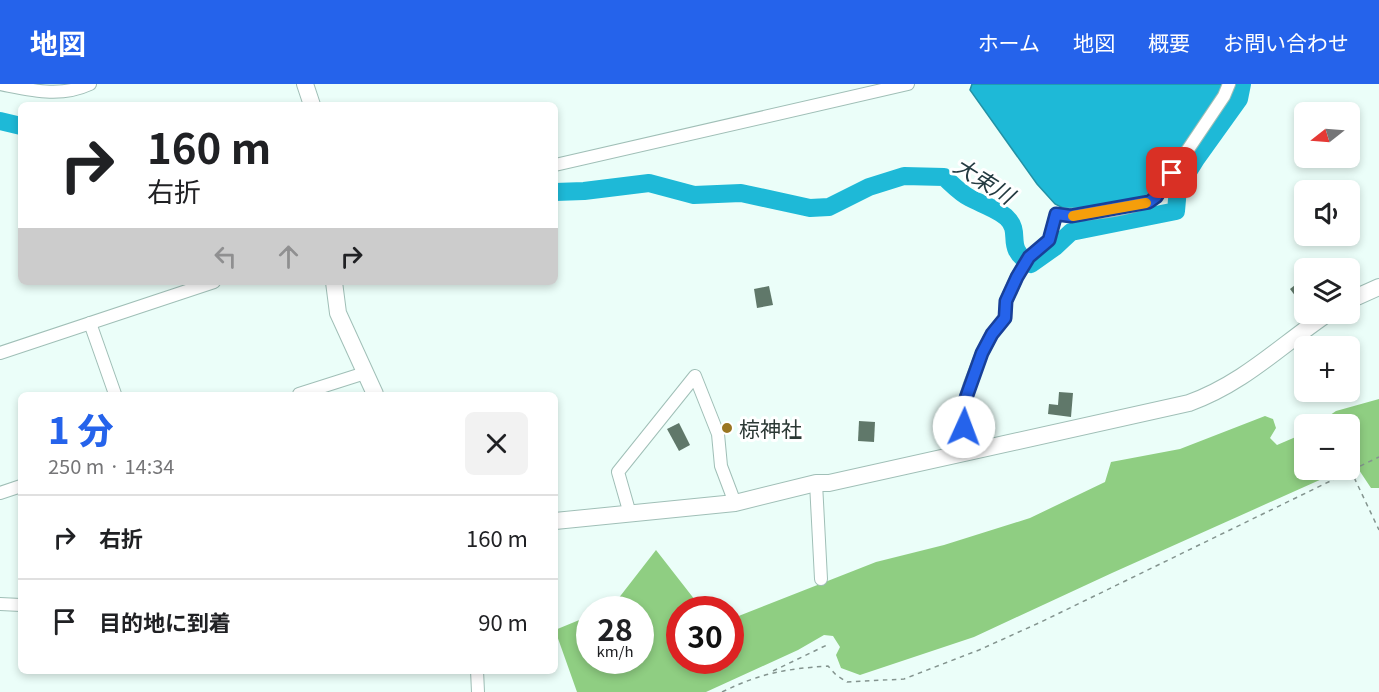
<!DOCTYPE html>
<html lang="ja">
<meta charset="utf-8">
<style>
body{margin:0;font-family:Georgia,"Noto Sans JP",serif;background:#f2f2f2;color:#202124;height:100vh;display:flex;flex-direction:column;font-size:22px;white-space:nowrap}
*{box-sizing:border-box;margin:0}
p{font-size:20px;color:#757577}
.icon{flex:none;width:33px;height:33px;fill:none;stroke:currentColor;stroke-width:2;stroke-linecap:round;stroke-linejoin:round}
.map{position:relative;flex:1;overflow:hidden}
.details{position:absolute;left:18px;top:308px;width:540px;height:282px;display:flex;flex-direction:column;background:#fff;border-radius:9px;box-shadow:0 3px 9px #0003}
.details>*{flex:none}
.top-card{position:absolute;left:18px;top:18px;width:540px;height:183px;border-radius:9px;box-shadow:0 3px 9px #0003;background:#fff;color:#202124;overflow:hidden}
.needle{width:39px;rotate:253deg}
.tools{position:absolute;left:1294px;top:18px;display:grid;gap:12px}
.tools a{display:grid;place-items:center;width:66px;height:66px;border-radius:9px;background:#fff;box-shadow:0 3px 9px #0003;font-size:30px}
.speed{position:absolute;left:576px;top:512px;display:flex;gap:12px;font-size:30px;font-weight:700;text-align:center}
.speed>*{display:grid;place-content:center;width:78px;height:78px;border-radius:50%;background:#fff;box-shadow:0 3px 9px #0003;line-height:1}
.speed small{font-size:15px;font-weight:400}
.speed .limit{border:9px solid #d22;background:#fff;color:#111}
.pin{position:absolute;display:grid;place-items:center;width:51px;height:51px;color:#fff;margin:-26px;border-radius:12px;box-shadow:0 3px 9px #0006}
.me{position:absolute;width:66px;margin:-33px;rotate:2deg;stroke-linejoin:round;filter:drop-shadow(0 0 4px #0008)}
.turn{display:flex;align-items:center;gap:21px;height:126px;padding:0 30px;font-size:27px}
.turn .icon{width:78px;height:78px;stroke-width:2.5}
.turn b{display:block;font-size:42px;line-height:51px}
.lanes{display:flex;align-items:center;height:57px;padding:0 30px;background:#0003;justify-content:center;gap:30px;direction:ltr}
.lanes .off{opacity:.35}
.round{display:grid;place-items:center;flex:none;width:63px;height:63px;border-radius:9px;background:#f2f2f2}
.head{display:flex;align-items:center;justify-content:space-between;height:102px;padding:0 30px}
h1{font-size:36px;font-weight:800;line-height:45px;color:#2563eb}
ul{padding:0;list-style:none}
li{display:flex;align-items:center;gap:18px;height:84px;padding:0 30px;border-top:2px solid #e0e0e0}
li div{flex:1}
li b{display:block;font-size:22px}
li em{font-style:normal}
header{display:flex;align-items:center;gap:36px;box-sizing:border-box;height:84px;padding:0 30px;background:#2563eb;color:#fff}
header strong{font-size:28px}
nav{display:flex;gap:33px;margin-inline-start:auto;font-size:21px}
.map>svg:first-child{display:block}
.forest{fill:#8fce82}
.water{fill:#1eb9d7;stroke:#2292a6;stroke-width:1.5}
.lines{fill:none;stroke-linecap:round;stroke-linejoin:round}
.river{stroke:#1eb9d7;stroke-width:18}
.building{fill:#60786a}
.street-casing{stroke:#a0bfb7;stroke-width:14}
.secondary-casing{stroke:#a0bfb7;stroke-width:18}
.path{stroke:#84948f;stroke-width:1.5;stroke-dasharray:4.5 4.5;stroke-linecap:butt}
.street{stroke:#fff;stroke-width:12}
.secondary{stroke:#fff;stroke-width:16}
.route-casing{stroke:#184099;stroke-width:15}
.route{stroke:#2563eb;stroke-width:10}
.slow{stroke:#f59e0b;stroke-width:10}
.poi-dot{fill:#9a7621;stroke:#fff;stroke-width:2}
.labels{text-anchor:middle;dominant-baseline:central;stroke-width:6;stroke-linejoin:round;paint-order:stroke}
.poi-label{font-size:21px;fill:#2b3834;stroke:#fff;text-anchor:start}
.water-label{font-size:22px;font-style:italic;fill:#243b41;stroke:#fff}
</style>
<header>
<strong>地図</strong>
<nav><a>ホーム</a><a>地図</a><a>概要</a><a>お問い合わせ</a></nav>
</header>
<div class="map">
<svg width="1379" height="608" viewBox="0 0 1379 608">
<rect width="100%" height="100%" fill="#ebfef9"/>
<g class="forest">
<path d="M1379,315v89h-8l-16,-24 -5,2v-42h-33l19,-13z"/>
<path d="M1265,332l8,3 3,9 -6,10 7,7 28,-12v37h37l-230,103 -138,64 -114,38 -19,-7 -5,-13 4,-8 -7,-11 -9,-1 -26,15 -92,42h-129l-22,-62 34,-14 1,44h50v-51h-33l4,-1 45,-58 46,59h-22v51h50l1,-41 145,-57 68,-17 86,-27 75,-36 6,-20 69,-13z"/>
</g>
<path class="water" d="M972,0h253l-79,117 -75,11 -16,-8 -18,-20 -67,-94z"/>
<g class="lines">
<g class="river">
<path d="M0,37l21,5"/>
<path d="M555,108l29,-1 65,-8 45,12 47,-2 69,15 19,-1 40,-20 35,-11 40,1c8,7 16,16 26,21 9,5 29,12 37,20 16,16 -4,29 24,46l24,-17 16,-15 105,-21 2,-23 18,-29 43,-60 3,-15"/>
</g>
</g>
<g class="building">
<path d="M1300,197l5,5v11l-6,4 -9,-12z"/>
<path d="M769,202l4,19 -16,3 -3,-19z"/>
<path d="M1059,308l14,1 -2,24 -23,-3 1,-10 9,1z"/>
<path d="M859,337l16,1 -1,20 -16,-1z"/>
<path d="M679,339l11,22 -11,6 -12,-22z"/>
</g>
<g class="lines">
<defs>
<g id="street">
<path d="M0,0c31,6 60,14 90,0"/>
<path d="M555,81l353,-81"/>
<path d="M90,239l25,71"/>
<path d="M0,269l214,-71"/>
<path d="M299,310l66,-21"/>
<path d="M971,367l-10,-39 9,-28 12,-31 10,-19 13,-16 1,-17 11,-24 12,-20 20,-17 7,-26c22,3 82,-5 100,-17l68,-101 5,-12"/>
<path d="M816,399l5,96"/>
<path d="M0,409l21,-7"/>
<path d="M630,430l-12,-42 77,-96 23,58 3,32 14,37"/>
<path d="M0,520l21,1"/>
<path d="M477,586l1,22"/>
</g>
<g id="secondary">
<path d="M305,0l7,21"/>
<path d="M334,198l4,31 37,81"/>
<path d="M1350,216l29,-13"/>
<path d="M555,437l180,-18 81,-20h13l360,-80c55,-20 91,-57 138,-89"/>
</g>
</defs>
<use href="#street" class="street-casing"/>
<use href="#secondary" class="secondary-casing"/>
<g class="path">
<path d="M1352,386l27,-13"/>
<path d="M773,587l56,-27"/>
<path d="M722,608c39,-19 63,-23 106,-26l8,9 11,7 57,-3 75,-29 62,-28 310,-151 28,59"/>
</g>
<use href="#street" class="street"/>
<use href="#secondary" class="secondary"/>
</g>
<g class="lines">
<defs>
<path id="route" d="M964,343l-3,-15 21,-59 10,-19 13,-16 1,-17 11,-24 12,-20 20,-17 7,-26 15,2 78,-14 7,-5 16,-24"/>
</defs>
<use href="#route" class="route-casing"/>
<use href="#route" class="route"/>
<path class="slow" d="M1073,132l73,-13"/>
</g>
<circle class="poi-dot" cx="727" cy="344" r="6"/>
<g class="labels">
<g class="poi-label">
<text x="739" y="344">椋神社</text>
</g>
<g class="water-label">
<text transform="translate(985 95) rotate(32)">大束川</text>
</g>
</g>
</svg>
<div class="tools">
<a><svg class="needle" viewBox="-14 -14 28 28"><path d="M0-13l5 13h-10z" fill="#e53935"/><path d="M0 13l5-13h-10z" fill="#757577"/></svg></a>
<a><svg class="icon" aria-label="sound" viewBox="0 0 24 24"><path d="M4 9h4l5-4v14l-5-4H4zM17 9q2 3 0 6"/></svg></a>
<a><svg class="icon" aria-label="layers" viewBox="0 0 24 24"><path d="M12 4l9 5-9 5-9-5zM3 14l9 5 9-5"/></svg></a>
<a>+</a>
<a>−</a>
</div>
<div class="speed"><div>28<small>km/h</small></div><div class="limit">30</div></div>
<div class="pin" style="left:1172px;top:89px;background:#d93025"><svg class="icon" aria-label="arrive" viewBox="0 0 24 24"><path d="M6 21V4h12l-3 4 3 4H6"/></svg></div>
<svg class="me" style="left:964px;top:343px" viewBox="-20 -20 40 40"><circle r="19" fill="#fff"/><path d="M0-13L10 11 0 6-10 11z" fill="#2563eb"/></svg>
<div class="top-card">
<div class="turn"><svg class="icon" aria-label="right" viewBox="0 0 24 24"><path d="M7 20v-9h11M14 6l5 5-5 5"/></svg><div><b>160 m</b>右折</div></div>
<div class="lanes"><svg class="icon off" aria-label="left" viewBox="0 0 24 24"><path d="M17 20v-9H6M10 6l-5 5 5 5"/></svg><svg class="icon off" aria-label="ahead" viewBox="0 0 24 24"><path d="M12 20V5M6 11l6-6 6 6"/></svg><svg class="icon" aria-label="right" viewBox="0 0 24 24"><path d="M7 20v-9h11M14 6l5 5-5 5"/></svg></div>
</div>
<section class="details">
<div class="head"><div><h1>1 分</h1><p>250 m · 14:34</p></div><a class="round"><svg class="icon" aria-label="close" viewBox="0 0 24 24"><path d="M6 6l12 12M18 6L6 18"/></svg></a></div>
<ul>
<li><svg class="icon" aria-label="right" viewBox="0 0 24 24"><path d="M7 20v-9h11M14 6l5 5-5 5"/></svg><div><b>右折</b></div><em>160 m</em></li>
<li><svg class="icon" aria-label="arrive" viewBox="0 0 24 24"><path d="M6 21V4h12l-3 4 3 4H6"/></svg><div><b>目的地に到着</b></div><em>90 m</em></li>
</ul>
</section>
</div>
